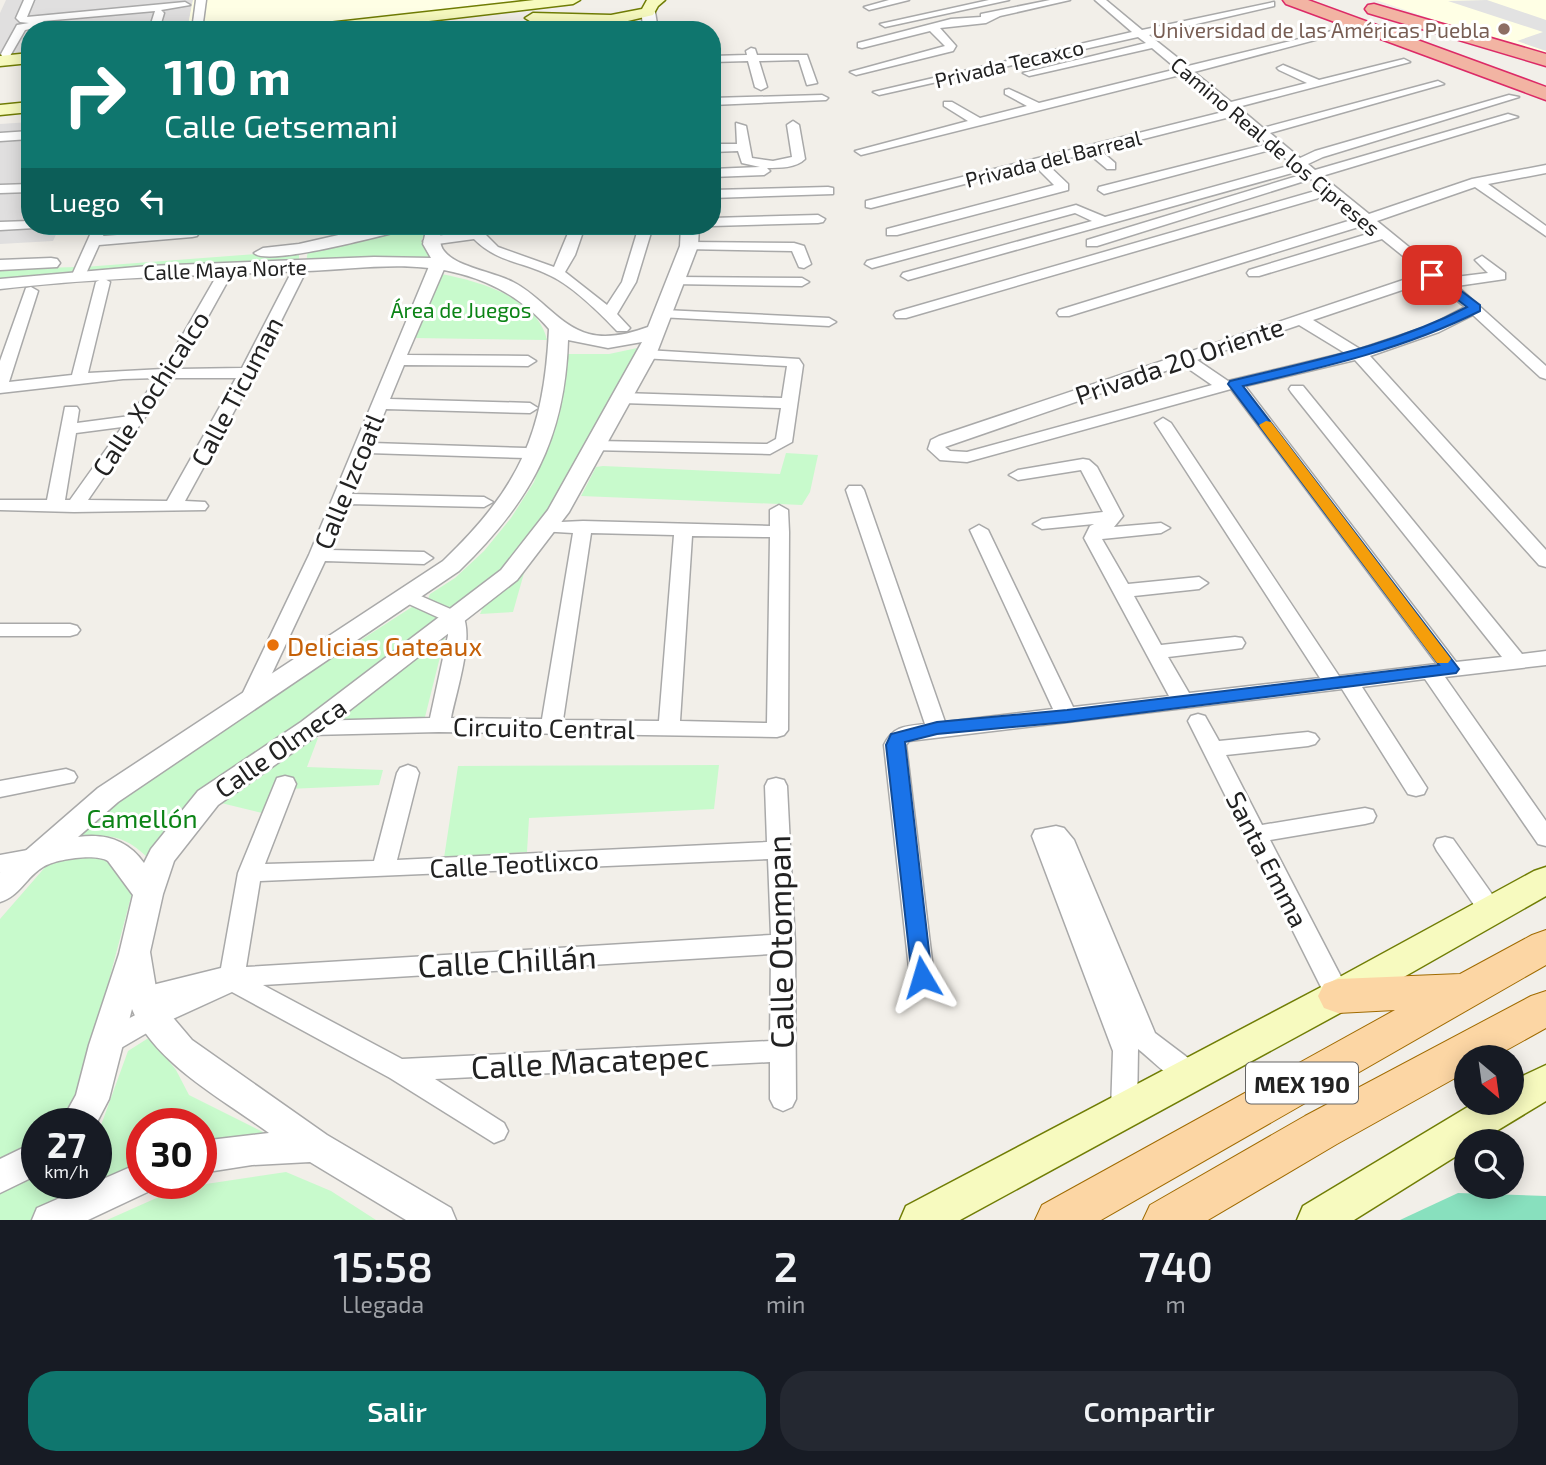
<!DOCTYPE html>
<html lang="es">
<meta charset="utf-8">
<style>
body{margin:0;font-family:"Exo 2",sans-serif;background:#242831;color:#f1f3f6;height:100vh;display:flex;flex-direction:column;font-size:26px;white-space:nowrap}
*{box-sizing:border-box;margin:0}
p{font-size:23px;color:#9ea1a6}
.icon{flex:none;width:38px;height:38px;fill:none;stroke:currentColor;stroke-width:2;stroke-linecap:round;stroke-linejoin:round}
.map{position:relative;height:1220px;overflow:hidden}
.sheet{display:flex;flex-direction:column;background:#171b24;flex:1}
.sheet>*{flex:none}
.banner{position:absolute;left:21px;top:21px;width:700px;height:214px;border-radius:28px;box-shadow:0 4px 18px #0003;background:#0f766e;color:#fff;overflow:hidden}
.needle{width:46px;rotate:151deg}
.tools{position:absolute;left:1454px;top:1045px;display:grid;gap:14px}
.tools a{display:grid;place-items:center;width:70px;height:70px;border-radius:50%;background:#171b24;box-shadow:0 4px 18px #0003;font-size:35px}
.speed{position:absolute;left:21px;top:1108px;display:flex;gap:14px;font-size:35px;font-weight:700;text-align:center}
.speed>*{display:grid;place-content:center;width:91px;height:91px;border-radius:50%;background:#171b24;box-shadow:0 4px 18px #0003;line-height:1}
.speed small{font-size:18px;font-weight:400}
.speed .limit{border:10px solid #d22;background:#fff;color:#111}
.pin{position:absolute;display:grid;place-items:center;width:60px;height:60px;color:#fff;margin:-30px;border-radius:14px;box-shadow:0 4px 10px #0006}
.me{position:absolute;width:77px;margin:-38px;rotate:353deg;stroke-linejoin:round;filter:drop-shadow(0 0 5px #0008)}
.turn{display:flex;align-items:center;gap:24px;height:147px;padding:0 28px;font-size:32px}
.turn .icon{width:91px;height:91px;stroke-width:2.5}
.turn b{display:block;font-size:49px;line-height:60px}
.then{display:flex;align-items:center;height:66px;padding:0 28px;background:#0003;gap:14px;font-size:26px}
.eta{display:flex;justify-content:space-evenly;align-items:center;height:119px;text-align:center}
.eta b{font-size:42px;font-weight:600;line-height:49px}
.cta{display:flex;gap:14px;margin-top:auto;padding:14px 28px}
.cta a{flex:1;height:80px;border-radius:28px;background:#0f766e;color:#fff;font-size:28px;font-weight:600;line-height:80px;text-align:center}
.cta a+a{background:#242831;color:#f1f3f6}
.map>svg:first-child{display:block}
.residential{fill:#e0dfdf}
.education{fill:#ffffe5}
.park{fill:#c8facc}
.pitch{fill:#88e0be}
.parking{fill:#e2e2e2}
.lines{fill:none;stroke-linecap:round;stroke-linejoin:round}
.minor-casing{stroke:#a9a9a9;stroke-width:3}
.tertiary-casing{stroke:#a9a9a9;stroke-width:3}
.secondary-casing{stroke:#707d05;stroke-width:3}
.primary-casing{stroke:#a06b00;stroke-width:2}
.trunk-casing{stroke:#dc2a67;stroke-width:3}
.minor{fill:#fff;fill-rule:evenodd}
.tertiary{fill:#fff;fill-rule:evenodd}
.secondary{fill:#f7fabf;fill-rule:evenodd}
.primary{fill:#fcd6a4;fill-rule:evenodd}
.trunk{fill:#f2b4a3;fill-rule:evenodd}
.route{fill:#1a73e8;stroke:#114b97;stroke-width:2}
.slow{fill:#f59e0b}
.education-dot{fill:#8d6e63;stroke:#fff;stroke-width:2.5}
.food-dot{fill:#e8710a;stroke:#fff;stroke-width:2.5}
.labels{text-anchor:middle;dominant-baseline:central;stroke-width:6;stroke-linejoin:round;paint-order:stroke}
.far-education-label{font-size:21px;fill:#785e54;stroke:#fff;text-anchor:end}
.far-street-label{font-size:21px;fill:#222;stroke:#fff}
.far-park-label{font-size:21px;fill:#0c8416;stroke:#fff}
.shield{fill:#fff;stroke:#646464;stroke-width:2}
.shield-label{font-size:24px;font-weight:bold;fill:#222}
.street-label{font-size:26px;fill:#222;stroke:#fff}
.food-label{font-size:26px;fill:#c56008;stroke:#fff;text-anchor:start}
.park-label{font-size:26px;fill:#0c8416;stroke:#fff}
.near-street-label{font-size:32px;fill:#222;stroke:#fff}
</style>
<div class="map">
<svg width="1546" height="1220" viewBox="0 0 1546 1220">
<rect width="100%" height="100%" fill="#f2efe9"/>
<g class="residential">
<path d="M6,0h187l-6,30h-157v24l-30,3v-44z"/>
<path d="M30,122v104h30l-7,15 -53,3v-120z"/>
</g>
<g class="education">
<path d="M193,0h330l-2,5 -226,25h-108z"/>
<path d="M1376,0h170v57l-50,-16z"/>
</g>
<g class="park">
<path d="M407,226h22l-8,15 13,20 -128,2 2,-13z"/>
<path d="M296,251l3,3v5l-8,4 -208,9 1,-5z"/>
<path d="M77,267v4l-77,9v-11z"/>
<path d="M441,274c37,7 96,23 106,66l-133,-2z"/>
<path d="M642,347l-74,139 -67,93 -46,34 -28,-12 3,-7 25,-16 29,-27 27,-33 23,-36 20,-56 12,-72h43z"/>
<path d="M786,453l32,2 -8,37 -8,13 -221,-9 15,-29 7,-1 177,8z"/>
<path d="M526,566l-13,46 -33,2 5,-11z"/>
<path d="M415,605l9,2 21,15 -217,151 -47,36 -33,49c-26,-25 -40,-24 -74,-19l6,-11 101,-72z"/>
<path d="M443,637h2l-21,84h-84l-2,-3z"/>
<path d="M313,738h5l-11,29 76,3 -4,15 -91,4 -14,27 -57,-14z"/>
<path d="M719,765l-5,44 -185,9 -2,34 -83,6 14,-92z"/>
<path d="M98,854l33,22 1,17 -54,205 -18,25 -23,1v20l-37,21v-246l47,-54 18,-7z"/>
<path d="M150,1037l26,33 13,25 76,38 -64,15v-24h-59v45l-111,51h-31v-30l37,-19v12h59v-52l4,-3 28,-77z"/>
<path d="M286,1172l45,19 45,29h-269l72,-32z"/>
</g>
<path class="pitch" d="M1458,1193l88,3v24h-146z"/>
<path class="parking" d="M1487,0l59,20v31l-29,-10 26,-9 -95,-31z"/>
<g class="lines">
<defs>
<g id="minor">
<path d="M24,0h10l-7,17 158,-15 5,3 -29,5 3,3 -5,17h-10l6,-19 -112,10 3,3 -1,2 -20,4 -15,26h-8l-1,-2 16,-29 12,-2 -9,-1 -4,-4z"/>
<path d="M196,0h10l-4,30h-10z"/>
<path d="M889,0h20l-40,10 -5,-3z"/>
<path d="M989,0h20l-124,27 -5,-3z"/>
<path d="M1050,0h20l-70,16 -14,7 -46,5 16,18 -3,5 -97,24 -6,-3 95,-26 -15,-15 -68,17 -4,-1v-4l93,-24 30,-2v-3z"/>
<path d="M1095,0h11l36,30 132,-28v4l-125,29 39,31 156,-38 5,3 -155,41 37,30 76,-19 -28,-13 -2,-2 6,-3 36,15 85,-21 6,3 -172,45 25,21 175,-47 6,3 -174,49 30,25 15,-7 194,-56 10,2 -196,60 -15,7 7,6 193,-56 10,3 -196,59 47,38 103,-35 74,-14v8l-58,11 58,42v10l-71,-49 -98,34 70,57 41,-5 -13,-13 7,-4 23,17v6l-48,7 89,80v13l-6,-2 -67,-62 -34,17 -69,24 176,194v17l-7,-2 -184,-205 -110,26 211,276 46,-5 -211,-265 -2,-3 2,-3h12l219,268 24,-3v14l-101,12 101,144v25l-8,-2 -113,-165 -63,8 65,101 -3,6 -8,2 -8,-2 -66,-105 -433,52 -3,4 28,232 -3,7 -9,3 -9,-3 -3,-7 -26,-232c9,-19 22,-19 41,-21l-79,-234 3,-4h12l3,4 81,232 108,-13 -83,-179 9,-5 9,5 85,177 96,-11 -85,-158 6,-12 4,-2 -52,5 -9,-5 9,-5 61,-7 -22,-42 -63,10 -9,-5 9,-5 65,-11 6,1 8,7 26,49 -9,11 47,-4 9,5 -9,5 -59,6 26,45 71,-7 9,6 -9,6 -65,7 27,49 74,-8 7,1 3,5 -3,5 -7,1 -67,8 21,36 131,-15 -165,-255 8,-5 8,5 168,253 98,-12 -206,-275 -264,73 -27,-2 -12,-11 3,-9 8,-4 485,-163 -42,-34 -123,37h-10l-2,-3 2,-3 125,-38 -9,-7 -296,91h-10l-2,-3 2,-3 299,-92 -29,-23 -423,123h-10l-2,-3 2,-3 426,-123 -11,-10 -214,67h-10v-6l217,-66 -30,-25 -170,45 -6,-4 1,-3 169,-43 -34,-28 -134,34 15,13v6h-8l-19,-16 -41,11 21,20v6l-171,45h-10v-6l167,-44 -19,-19 -164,42 -5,-1v-6l361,-90 -43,-37 -323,81 -6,-4 113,-30 -24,-15v-4h8l28,16 47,-12 -22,-12v-4l4,-1 30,14 138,-34 -25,-21 -123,28 -6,-3 123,-30 -8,-6 -259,58 -6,-3 259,-60zM1432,280l33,27 -36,19 -69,23 -47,-29zM1299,325l46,28 -117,28 -31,-21zM1183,365l29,20 -245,67 -17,-1 -5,-4z"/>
<path d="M538,15l5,3 -5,12h-10l5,-12z"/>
<path d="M751,48l4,1 2,6h50l10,28 -10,2 -8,-25 -40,1 8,26 -6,3 -6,-3 -7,-26 -36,1v-6l35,-1 -1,-4z"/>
<path d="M822,95l6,3 -2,2 -114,5v-7z"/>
<path d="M793,121l6,4 6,34c-9,9 -25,9 -38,9l3,3 -6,4 -52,2v-8l48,-2 -18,-4 -4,-12 -26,1v-8h25l-1,-21 10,3 6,32 21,3 19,-4 -5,-32z"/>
<path d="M30,131v8l-30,2v-8z"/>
<path d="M1288,166l6,4 -2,3 -384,107 -7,-4 2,-3 189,-52 -17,-8 -203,55 -7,-4 2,-3 209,-56 29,12z"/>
<path d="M30,184v8l-30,1v-8z"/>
<path d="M828,187l5,1v6l-121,4v-8z"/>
<path d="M818,215l7,4 -2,3 -5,1 -106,3h-1l1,-8z"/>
<path d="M30,221v5h6l-1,2 -35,2v-8z"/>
<path d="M94,226h14l-5,10 84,-6 2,-4h14l-6,10 -5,1 -93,8 -15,33h-10l-2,-3z"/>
<path d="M571,226h14l-10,29 -10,17 42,33 15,-23 17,-56h14l-17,56 -19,32 13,14 -3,3h-10c-17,-18 -45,-45 -66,-55 -29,-15 -53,-13 -77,-37l-44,6 -7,-4 7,-4 47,-7 5,1 16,16 56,20z"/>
<path d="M689,242l105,1 10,3 7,18 -7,4 -5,-1 -7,-16 -108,-2 -2,-3z"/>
<path d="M441,256l7,4 -41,95 121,1 8,5 -8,5 -124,-1 -14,34 140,4 8,5 -8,5 -144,-4 -14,34 154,5 8,5 -8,5 -158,-5 -16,41 132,3 9,5 -9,5 -136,-3 -19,46 95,2 9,6 -9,6 -99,-3 -66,140 -3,5h-14l-3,-5 70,-146 121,-291z"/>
<path d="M297,271l7,4 -49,98 -70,128 20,1 3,4 -3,4 -131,2 -74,-2v-10h47l18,-93h12l2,3 -2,13 53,-7 27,-38 -34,1 -123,14v-32l26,-73 5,-1 7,4 -29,91 63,-7 24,-93 7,-4 7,4 -22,91 75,-4 53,-92 7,-4 7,4 -51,92 63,-1 48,-93zM172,378h64l-69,123 -79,-1zM122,427l-52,73h-5l11,-67z"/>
<path d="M677,277l125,1 7,4 -7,4 -130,-2v-6z"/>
<path d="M664,310l165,8 7,4 -7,4 -170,-9 -2,-3z"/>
<path d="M646,350l153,9 4,6 -11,77 -22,12 -180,-4 -2,-4 8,-5 171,3 9,-5 5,-31 -159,-5 -8,-5 8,-5 160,5 5,-32 -146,-8 -3,-3z"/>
<path d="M779,505l9,5 1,22 -1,198 -4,5 -7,2 -338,-5 -129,3 -7,-2 -4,-5 4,-5 7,-2 120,-3 18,-83 -2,-14 -46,-21 -3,-4 10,-6 55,24c13,22 -6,78 -11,104l91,1 31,-186 -34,-2 -3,-4 3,-4 44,-2 187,5v-16zM591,533l83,2 -15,186 -96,-1zM692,536l78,1 -3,186 -87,-2z"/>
<path d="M0,624h70l7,2 3,4 -3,4 -7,2h-70z"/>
<path d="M1198,714l7,2 14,25 89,-9 7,2 4,5 -4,5 -7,2 -82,9 36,70 103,-17 8,2 3,6 -3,6 -8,2 -95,16 81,156 -4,7 -9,3 -9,-3 -141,-282 3,-5z"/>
<path d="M408,765l8,3 3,5 -22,87 370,-18 -2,-56 3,-6 8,-2 8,2 3,6 8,158 1,155 -4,8 -9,4 -9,-4 -4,-8v-37l-335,17 69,44 4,8 -4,8 -10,4 -104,-65 -158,-86 -68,31 -50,29 -9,3 -9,-3 -4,-8 4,-8 60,-32 -23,5 -9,-3 -4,-7 4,-7 97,-24 17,-95 39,-95 8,-2 8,2 3,6 -31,80 109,-3 23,-88 3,-5zM768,859l3,76 -525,32 14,-86zM771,954l-1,87 -368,18 -139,-74z"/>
<path d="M66,769l8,3 3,5 -3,5 -74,15v-16z"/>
<path d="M1056,826l8,2 10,12 81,193 45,34 4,8 -4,8c-21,8 -45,-21 -62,-34l-1,62 -4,8 -9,4 -9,-4 -4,-8 2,-60 -81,-215 3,-6z"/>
<path d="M1445,837l8,2 46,65 4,7 -4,7 -8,2 -8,-2 -46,-67 -3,-6 3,-6z"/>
<path d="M33,849l8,3 3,6 -3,6 -41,9v-18z"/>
</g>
<g id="tertiary">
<path d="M648,8l7,4 3,18h-14l-3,-18z"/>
<path d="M576,16l42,11 2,3h-23l-26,-7 -2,-3z"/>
<path d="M378,226h30l-3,4c-23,5 -138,37 -151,23l9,-5 36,-4z"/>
<path d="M427,226h16c-3,8 -5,17 1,25 12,16 50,21 69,31 28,14 46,44 76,52 19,5 40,0 59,-7l32,-81 1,-20h18l-1,20 -42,109 -87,157 -52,68 -198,154 -101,71 -44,56 -11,33 -13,58 6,36 8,19 28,33 135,95 124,73 5,12h-50l-96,-58 -58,3 -51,8v-32l68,-8c-45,-33 -115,-70 -137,-124l-23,90 -13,25h-36l16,-29 13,-50 30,-91 14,-59 -25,-34c-12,-8 -53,-2 -65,6 -17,10 -23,29 -43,35v-29l98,-85 345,-227c76,-73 101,-127 106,-232 -23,-27 -54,-46 -88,-55 -50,-14 -104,-5 -154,-3 -102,4 -205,6 -307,18v-10l148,-13 226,-9 57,1 -8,-14zM568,340l40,8 34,-6 -94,168 -47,60 -200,152 -103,69 -47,58 -7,14c-16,-23 -39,-30 -66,-26l40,-35 341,-231c71,-69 106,-131 109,-231z"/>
<path d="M51,258l6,1 3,4 -3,4 -57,3v-10z"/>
<path d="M37,1141v34l-37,18v-34z"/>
<path d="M142,1162v21h15l-3,6 -66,31h-56l5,-12z"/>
</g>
<g id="secondary">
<path d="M534,0h46l-7,4 -221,26h-50l8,-5z"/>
<path d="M647,0h18l-7,6 -5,9 -42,10 -78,-2 -8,-5 8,-5 78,2 31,-6z"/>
<path d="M30,53v10l-30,3v-10z"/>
<path d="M30,102v10l-30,3v-10z"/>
<path d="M1546,867v29l-195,111 -391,213h-60l6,-14 419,-221 209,-114z"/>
<path d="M1546,1065v36l-66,40h-14v9l-112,70h-57l6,-14 173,-104h36v-21z"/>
</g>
<g id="primary">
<path d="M1546,930v35l-445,255h-66l7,-15 353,-195 -57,3 -14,-5 -6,-12 6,-12 14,-5 122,-5 72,-39z"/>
<path d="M1546,991v37l-52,29h-28v15l-129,72 -129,76h-65l7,-15 155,-89 226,-120z"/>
</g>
<g id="trunk">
<path d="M1283,0h25l238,87v13l-260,-96z"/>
<path d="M1374,4l172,50v12l-178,-53 -3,-4 3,-4z"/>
</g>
</defs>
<use href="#minor" class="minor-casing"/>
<use href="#tertiary" class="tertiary-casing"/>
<use href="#secondary" class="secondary-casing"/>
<use href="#primary" class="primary-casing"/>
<use href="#trunk" class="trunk-casing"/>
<use href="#minor" class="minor"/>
<use href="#tertiary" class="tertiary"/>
<use href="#secondary" class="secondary"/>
<use href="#primary" class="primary"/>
<use href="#trunk" class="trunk"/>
</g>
<path class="route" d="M1428,272h8l44,33v6c-76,38 -155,56 -237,75l213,279 3,4 -3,4 -389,49 -130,12 -32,8 27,235 -3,6 -7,3 -7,-3 -3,-6 -26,-232 5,-11 46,-12 130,-12 372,-45 -211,-281 2,-3c81,-20 162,-35 237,-74l-39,-30z"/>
<path class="slow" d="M1266,421l5,1 177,233 3,4 -3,4h-11l-176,-235 -2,-3z"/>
<circle class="education-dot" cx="1504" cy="29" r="7"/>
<circle class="food-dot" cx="273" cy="645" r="7"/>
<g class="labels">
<g class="far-education-label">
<text x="1490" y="29">Universidad de las Américas Puebla</text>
</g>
<g class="far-street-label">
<text transform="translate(1009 63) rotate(-13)">Privada Tecaxco</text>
<text transform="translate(1276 146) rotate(40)">Camino Real de los Cipreses</text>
<text transform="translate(1053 158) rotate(-14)">Privada del Barreal</text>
<text transform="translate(225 269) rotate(-2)">Calle Maya Norte</text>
</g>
<g class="far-park-label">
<text x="461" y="309">Área de Juegos</text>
</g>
<rect class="shield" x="1246" y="1062.5" width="112" height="41" rx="5"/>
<g class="shield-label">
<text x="1302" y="1083">MEX 190</text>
</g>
<g class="street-label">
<text transform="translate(1179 360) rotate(-19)">Privada 20 Oriente</text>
<text transform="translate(236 391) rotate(-62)">Calle Ticuman</text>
<text transform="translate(150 393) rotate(-57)">Calle Xochicalco</text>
<text transform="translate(348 481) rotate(-68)">Calle Izcoatl</text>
<text transform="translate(544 727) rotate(1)">Circuito Central</text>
<text transform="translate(280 747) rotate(-35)">Calle Olmeca</text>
<text transform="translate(1268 859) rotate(63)">Santa Emma</text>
<text transform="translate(514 863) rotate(-3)">Calle Teotlixco</text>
</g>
<g class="food-label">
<text x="287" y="645">Delicias Gateaux</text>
</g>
<g class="park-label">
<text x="142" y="817">Camellón</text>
</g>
<g class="near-street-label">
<text transform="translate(779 942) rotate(-91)">Calle Otompan</text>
<text transform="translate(507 960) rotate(-3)">Calle Chillán</text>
<text transform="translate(590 1060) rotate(-3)">Calle Macatepec</text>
</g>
</g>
</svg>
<div class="tools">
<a><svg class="needle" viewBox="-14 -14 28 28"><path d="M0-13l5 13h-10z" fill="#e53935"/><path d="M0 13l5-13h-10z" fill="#9ea1a6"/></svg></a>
<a><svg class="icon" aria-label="search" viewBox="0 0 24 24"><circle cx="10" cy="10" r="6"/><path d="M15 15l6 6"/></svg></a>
</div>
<div class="speed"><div>27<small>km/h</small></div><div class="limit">30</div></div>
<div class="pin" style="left:1432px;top:275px;background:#d93025"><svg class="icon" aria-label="arrive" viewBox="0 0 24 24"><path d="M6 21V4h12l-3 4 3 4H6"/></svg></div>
<svg class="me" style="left:922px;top:977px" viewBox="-20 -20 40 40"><path d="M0-17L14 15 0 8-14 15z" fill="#1a73e8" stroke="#fff" stroke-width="4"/></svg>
<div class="banner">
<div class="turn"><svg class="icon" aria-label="right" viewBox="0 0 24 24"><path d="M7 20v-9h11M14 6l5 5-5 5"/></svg><div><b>110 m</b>Calle Getsemani</div></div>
<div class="then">Luego<svg class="icon" aria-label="left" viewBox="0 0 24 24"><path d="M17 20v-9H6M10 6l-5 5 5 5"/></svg></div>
</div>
</div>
<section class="sheet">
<div class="eta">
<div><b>15:58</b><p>Llegada</p></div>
<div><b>2</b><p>min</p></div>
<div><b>740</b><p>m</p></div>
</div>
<div class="cta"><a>Salir</a><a>Compartir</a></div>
</section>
